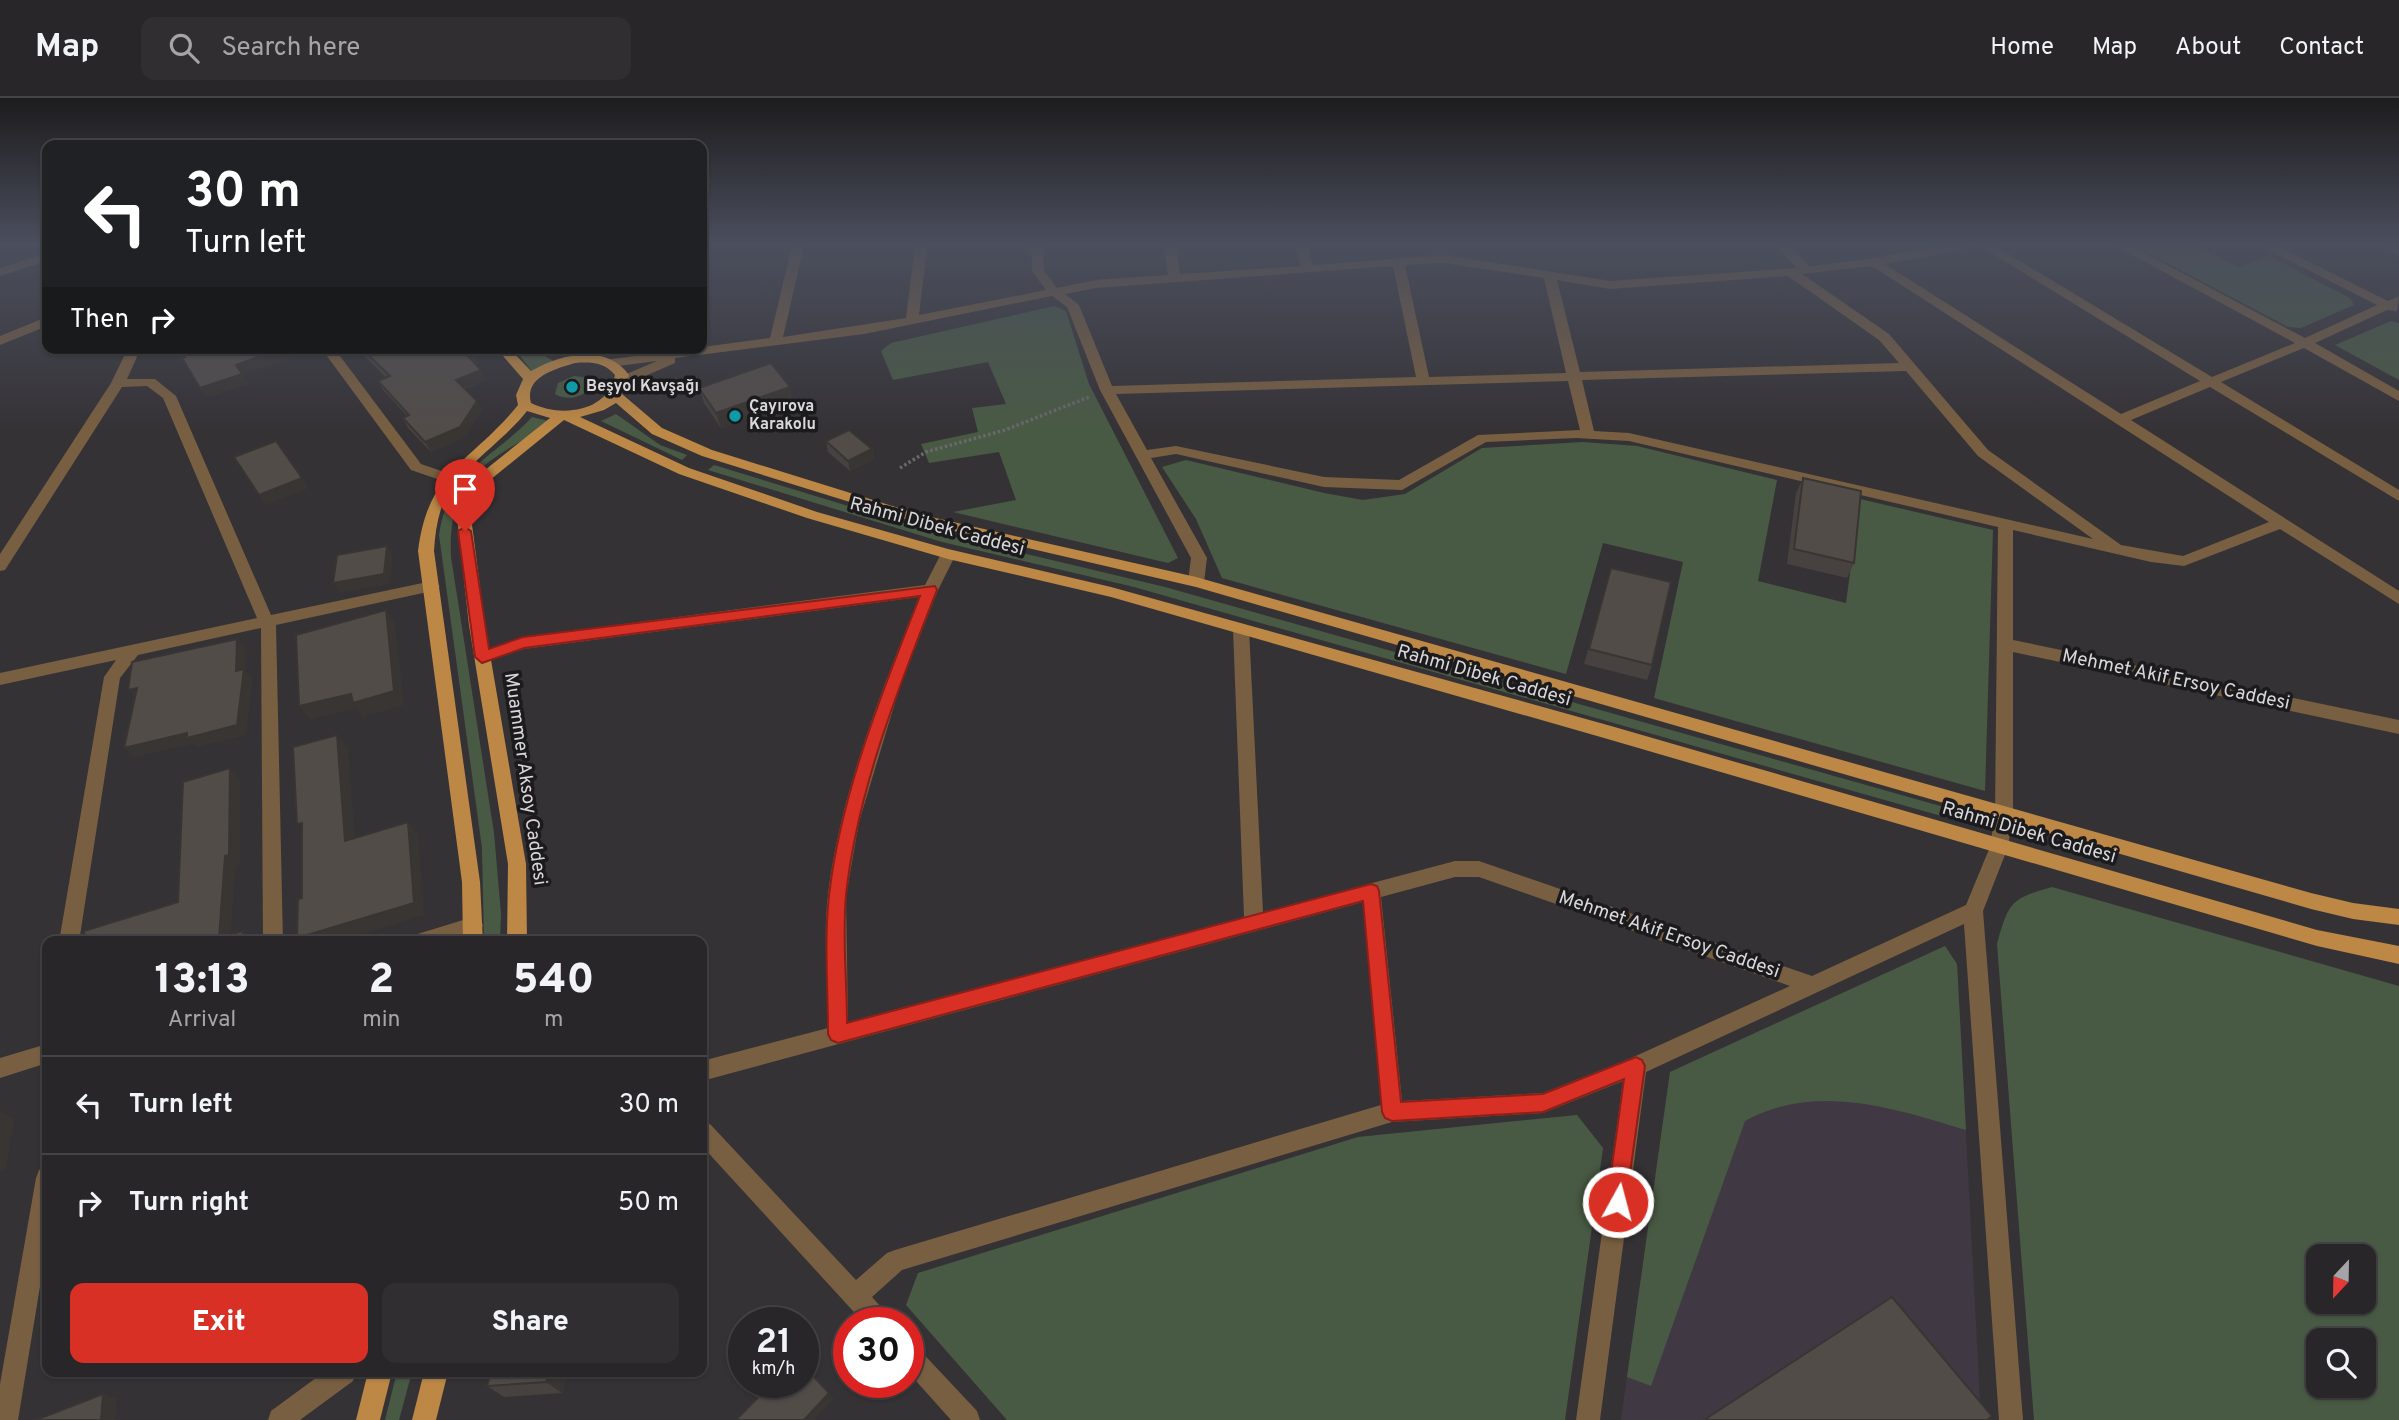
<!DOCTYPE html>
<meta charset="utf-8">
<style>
body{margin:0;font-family:Overpass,sans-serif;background:#302e30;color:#f1f3f6;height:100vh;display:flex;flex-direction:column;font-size:26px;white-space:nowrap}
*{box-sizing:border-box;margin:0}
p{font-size:23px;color:#a5a5a8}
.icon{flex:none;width:38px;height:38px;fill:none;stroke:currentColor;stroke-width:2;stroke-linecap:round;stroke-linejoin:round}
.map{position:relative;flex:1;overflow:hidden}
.sheet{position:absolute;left:42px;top:838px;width:665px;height:441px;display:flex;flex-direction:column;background:#282628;border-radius:14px;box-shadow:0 2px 5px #0004,0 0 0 2px #444345}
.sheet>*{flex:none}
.banner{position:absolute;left:42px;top:42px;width:665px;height:214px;border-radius:14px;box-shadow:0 2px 5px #0004,0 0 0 2px #444345;background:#202124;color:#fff;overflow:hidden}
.needle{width:46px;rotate:202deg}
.tools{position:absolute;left:2306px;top:1146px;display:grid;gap:14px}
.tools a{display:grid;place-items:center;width:70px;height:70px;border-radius:14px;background:#282628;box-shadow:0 2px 5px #0004,0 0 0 2px #444345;font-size:35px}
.speed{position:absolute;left:728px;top:1209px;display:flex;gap:14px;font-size:35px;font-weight:700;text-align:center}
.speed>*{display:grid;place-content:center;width:91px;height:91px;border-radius:50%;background:#282628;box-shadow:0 2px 5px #0004,0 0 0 2px #444345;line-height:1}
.speed small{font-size:18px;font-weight:400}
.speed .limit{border:10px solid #d22;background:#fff;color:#111}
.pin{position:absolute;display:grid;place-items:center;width:60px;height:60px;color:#fff;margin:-72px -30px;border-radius:50% 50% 50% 0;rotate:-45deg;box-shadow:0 0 7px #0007}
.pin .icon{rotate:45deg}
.me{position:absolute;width:77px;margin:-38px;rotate:7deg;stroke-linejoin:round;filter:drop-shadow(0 0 5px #0008)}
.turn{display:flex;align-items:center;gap:24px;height:147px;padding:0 28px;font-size:32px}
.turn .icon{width:91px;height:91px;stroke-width:2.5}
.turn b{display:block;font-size:49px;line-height:60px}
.then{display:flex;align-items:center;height:66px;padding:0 28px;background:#0003;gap:14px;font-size:26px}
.eta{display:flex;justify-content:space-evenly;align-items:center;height:119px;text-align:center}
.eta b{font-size:42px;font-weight:800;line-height:49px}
.action{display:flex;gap:14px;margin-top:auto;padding:14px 28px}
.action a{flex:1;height:80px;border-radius:14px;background:#d93025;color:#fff;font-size:28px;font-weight:800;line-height:80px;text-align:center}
.action a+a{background:#302e30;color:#f1f3f6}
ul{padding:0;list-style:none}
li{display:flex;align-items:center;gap:21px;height:98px;padding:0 28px;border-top:2px solid #444345}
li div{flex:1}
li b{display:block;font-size:26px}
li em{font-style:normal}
header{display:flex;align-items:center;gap:42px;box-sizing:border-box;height:98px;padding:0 35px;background:#282628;border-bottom:2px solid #444345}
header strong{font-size:33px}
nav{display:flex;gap:38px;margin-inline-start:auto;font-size:24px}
.search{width:490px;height:63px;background:#302e30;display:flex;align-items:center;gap:18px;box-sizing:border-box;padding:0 24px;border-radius:14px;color:#a5a5a8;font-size:26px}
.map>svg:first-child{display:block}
.built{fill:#403943}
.green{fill:#495a44;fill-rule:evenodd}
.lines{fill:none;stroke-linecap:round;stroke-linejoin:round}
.path{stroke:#6b686c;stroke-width:3.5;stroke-dasharray:2.5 2.5;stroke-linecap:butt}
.minor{fill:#795f41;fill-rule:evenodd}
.major{fill:#bd8846;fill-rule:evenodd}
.wall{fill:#47413f}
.shaded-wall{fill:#393533}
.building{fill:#524c49;stroke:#393533;stroke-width:2}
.route{fill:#d93025;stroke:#8d1f18;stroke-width:2}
.culture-dot{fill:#0f9aa8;stroke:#1b1a1c;stroke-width:2.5}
.labels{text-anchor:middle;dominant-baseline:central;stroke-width:7;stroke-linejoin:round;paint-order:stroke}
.far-poi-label{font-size:16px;font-weight:bold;fill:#d9d7da;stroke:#1b1a1c;text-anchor:start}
.street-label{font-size:19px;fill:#d9d7da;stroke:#1b1a1c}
</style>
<header>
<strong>Map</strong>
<div class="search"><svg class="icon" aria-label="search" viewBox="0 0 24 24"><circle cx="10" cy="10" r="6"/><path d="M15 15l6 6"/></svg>Search here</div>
<nav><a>Home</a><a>Map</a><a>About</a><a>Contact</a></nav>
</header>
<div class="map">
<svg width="2399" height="1322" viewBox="0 0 2399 1322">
<rect width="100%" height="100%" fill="#353236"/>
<path class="built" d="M1945,848l12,18 24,456h-360l49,-348z"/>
<g class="green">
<path d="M2135,148h61l42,21 31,-11 81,42 4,7 -53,23 -13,-1z"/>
<path d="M1054,208l12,5 23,73 89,174 -10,5 -215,-51 63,-12 -17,-48 -70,11 -8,-19 57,-12 -6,-24 34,-4 -18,-42 -95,18 -12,-29 10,-8z"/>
<path d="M2391,223l8,2v57l-64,-35z"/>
<path d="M531,250l24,14 -22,11 -18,-24z"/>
<path d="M574,278l16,2 1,10c-10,10 -24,13 -36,6l3,-11z"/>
<path d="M616,316l44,31 27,10 -5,5 -81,-39z"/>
<path d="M532,319l21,5c-64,40 -106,50 -102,135l43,276 7,81 -1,27 -16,1 -2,-94 -43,-313c9,-65 53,-75 93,-118z"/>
<path d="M1583,344l54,4 140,34 -19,101 88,22 14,-104 133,31 -8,261 -331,-93 29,-136 -80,-19 -37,131 -344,-96 -26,-59 -34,-52 24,-7 138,33 39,7 42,-6 77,-46z"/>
<path d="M714,367l216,66 235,56 793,224 1,10 -825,-234 -192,-45 -234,-72z"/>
<path d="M2052,789l347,99v434h-365l-37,-476c12,-43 14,-45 55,-57zM2319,1158h45v46h-45zM2319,1242h45v46h-45z"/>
<path d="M1945,848l12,18 9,166c-72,-22 -151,-48 -221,-9l-94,265 -24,-9 43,-305z"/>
<path d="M1577,1017l26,33 -38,272h-558l-101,-115 12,-32 440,-136z"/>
<path d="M397,1274h15l-13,48h-14z"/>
</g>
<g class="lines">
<path class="path" d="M900,370l26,-16 79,-22 84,-33"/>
<g class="minor">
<path d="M792,148h12l-21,91 123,-19 9,-72h12l-8,69 127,-25 -14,-19 -1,-25h12l1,25 13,17 39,-8 72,-5 -4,-29h12l4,28 121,-8 -6,-20h12l6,19 131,-10 166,26 187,-13 -21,-22h13l21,20 64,-8 66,-12h26l-6,4 -75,14 236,150 79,-33 -220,-135h15l217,131 83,-34 -179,-97h15l174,92 72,-33 -116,-59h16l111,55 11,-5 -2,15 -10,-1 -72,33 84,48v10l-95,-53 -83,34 178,108v11l-189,-114 -79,33 268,171v13l-119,-75 -96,37 -33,-4 -138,-32v110l386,80v14l-386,-82v161l-5,34 -25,64 40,509h-24l-35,-496 -318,148 -46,348h-24l47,-339 -80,32 -151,9 -490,148 -30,27 16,18 4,8h-28l-162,-177v-25l8,3 146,156 31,-27 8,-3 486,-145 -18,-203 -661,179v-20l126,-33c0,-42 -5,-94 0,-134 13,-103 53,-202 91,-297l-395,52 -42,14 -6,-2 -2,-4 2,-4 47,-16 402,-52 18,-35h10l3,4 -18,36 -38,96 -41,136 -13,74 2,126 396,-105 -11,-288 8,-6 8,6 14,283 192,-51h24l333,115 154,-71 24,-58 5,-34 3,-286 -369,-86 -53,-3 -90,4 -84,48 -78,-3 -148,-33 -25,4 56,100 -3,24 -8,5 -8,-5 3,-24 -91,-168 -33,-83 -15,-11 -188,38 -189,24v5l-48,21h-10v-6l40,-17 -47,6 -7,-4 2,-3 165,-22zM1444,165l100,15 22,95 -137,4 -24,-112zM1393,168l23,111 -304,9 -33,-81 -14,-11 31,-6zM1872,168l397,256 -86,34 -62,-11 -133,-95 -99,-116 -87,-60zM1788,178l91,64 20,23 -319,9 -23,-92 53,9zM1906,273l72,85 115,83 -464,-106 -35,-2 -12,-51zM1568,283l12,49 -102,5 -79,45 -75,-3 -148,-31 -29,4 -31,-56zM1455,779h24l311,109 -161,73 -86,34 -141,8 -21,-204z"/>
<path d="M2383,148h16v9z"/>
<path d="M47,155v8l-47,15v-8z"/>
<path d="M47,219v9l-47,19v-9z"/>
<path d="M128,250h13l-14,31h28l21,17 95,219 161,-34 8,5 -8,5 -156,34 7,317h-20l-2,-314 -123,27 -18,23 -41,264h-20l45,-265 12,-17 -116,25v-12l257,-55 -94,-220 -16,-12 -25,1 -117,183 -5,1v-17l111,-171z"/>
<path d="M321,250h13l87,116 35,12 2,3 -2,3h-10l-35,-12z"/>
<path d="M473,819l7,2 3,6 -3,6 -33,11h-39l3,-6z"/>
<path d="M47,946v19l-47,15v-20z"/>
<path d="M47,1069v77l-29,176h-18v-36l36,-206 3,-8z"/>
<path d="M908,1244l8,4 61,65 3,9h-29l-43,-48z"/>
<path d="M324,1274h32l-3,9 -53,39h-32l3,-9z"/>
</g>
<g class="major">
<path d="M496,250h13l22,23c30,-17 75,-28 98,4l-7,19 40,34 50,22 206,64 278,63 1115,316 42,10 46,6v16l-46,-6 -42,-10 -1115,-322 -285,-66 -209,-65 -50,-22 -36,-31 -12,7 -24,7 109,51 128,44 131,37 163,38 500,139 706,204 82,16v18l-82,-18 -706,-206 -500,-143 -163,-38 -141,-41 -128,-44 -115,-54 -74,60 -10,12 -9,25 14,108 41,239 1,78h-20l1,-78 -39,-239 -12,-108 9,-27 14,-16 70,-56 -23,-7c-24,31 -69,58 -84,92 -6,16 -8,32 -9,48l46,331 3,60h-20l-1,-60 -44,-331c10,-82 54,-89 100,-146l-2,-10 7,-16zM575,265c16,-1 29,-1 40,12 -7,37 -54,43 -84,28 -7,-26 24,-34 44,-40z"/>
<path d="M368,1274h24l-12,48h-24z"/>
<path d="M424,1274h24l-12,48h-24z"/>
</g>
</g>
<g class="wall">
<path d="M357,250h109l11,15 -2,1 6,6 5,10 -21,9 12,12 5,10 -17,26 -34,15 -23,-24 -5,-10 4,-2 -23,-25 -6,-10 8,-3z"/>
<path d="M699,290l95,14 -73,26 -17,-25z"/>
<path d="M826,343l46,8 2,10 -24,12 -22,-19z"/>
<path d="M1803,380l51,85 -7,15 -60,-14 9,-71z"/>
<path d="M1611,470l41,97 -5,15 -63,-16z"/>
<path d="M567,1274l-5,21 -58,4 -17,-11z"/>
</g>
<g class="shaded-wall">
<path d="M283,250h15l4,6 -59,21 -7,-10z"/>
<path d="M472,255l5,10 -5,2 -5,-10z"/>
<path d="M481,272l5,10 -25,10 -5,-10z"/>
<path d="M242,276l6,10 -41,14 -7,-10z"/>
<path d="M790,289l4,15 -73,26 -5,-15z"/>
<path d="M477,303l5,10 -17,26 -34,15 -6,-10z"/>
<path d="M872,351l2,10 -24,12 -2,-10z"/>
<path d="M302,380l7,10 -43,17 -7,-10z"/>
<path d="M387,448l6,10 -3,28 -50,9 -7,-10z"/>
<path d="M386,512l9,14 9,81 -41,12 -6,-9 -47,12 -11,-14z"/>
<path d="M237,541l9,10 -1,21 8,9 -7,56 -50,12 -3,-3 -59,13 -10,-9 112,-77z"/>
<path d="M137,590l1,12 -10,-10z"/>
<path d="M337,637l11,13 8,105 -11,-12z"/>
<path d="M230,670l10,11v86l-4,1 -6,76 -11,-4z"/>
<path d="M408,724l10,12 6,81 -87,27h-36l-4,-4z"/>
<path d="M243,833l11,10 -12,1z"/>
<path d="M0,1013l14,8 -8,50 -6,2z"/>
<path d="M549,1274h18l-5,21 -16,-11z"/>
<path d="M829,1295l5,6 -20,21h-10z"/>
<path d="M103,1296l14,5 -2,21h-14z"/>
</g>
<g class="building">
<path d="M179,250h104l-47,17 6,9 -42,14 -18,-30 3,-1z"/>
<path d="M361,250h105l6,5 -5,2 14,15 -25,10 21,21 -17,26 -35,15 -22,-24 6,-3 -31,-34 12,-5z"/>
<path d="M771,265l19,24 -74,26 -17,-25z"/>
<path d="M849,332l23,19 -24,12 -22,-20z"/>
<path d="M276,343l26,37 -43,17 -25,-38z"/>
<path d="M1803,380l58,13 -7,72 -60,-14z"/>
<path d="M387,448l-3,28 -51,9 4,-28z"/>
<path d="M1611,470l60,14 -19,83 -63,-16z"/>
<path d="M386,512l8,81 -41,12 -2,-9 -52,12 -3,-71z"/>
<path d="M237,541l-1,32 8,-2 -7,56 -50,13v-5l-63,15 13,-60 -9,2 4,-28z"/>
<path d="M337,637l8,106 63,-19 6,81 -117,35 1,-39 4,-1v-75l-5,1 -4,-77z"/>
<path d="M230,670l-1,87 -4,1 -6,82 24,-7 -1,11h-158v-11l94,-29 5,-120z"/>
<path d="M1892,1199l100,119 -5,4h-283z"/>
<path d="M803,1267l26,28 -25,27h-68l37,-38h30z"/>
<path d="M491,1274h58l-3,10 -59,4z"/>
<path d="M103,1296l-2,26h-65z"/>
</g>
<linearGradient id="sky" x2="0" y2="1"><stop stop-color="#1d1c1e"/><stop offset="0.44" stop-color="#4b4f5d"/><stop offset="1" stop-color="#4b4f5d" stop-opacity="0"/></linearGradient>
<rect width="2399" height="333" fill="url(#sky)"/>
<path class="route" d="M465,429l6,4 18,118 34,-12 412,-51 2,4c-38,96 -80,201 -91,305 -4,42 1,86 1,128l524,-139 6,2 2,5 22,211 142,-8 93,-37 6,3 3,6 -20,143 -7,3 -8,-3 -3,-7 17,-123 -81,33 -151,9 -7,-3 -3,-6 -19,-211 -525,142 -7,-3 -3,-6c0,-45 -4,-93 1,-138 11,-100 54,-207 91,-300l-396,52 -42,15 -7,-6 -17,-126z"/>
<g class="culture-dot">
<circle cx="572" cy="289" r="7"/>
<circle cx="735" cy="318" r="7"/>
</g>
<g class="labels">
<g class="far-poi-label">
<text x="586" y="289">Beşyol Kavşağı</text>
<text x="749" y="309">Çayırova<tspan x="749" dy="18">Karakolu</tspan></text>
</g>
<g class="street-label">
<text transform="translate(937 429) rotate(15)">Rahmi Dibek Caddesi</text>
<text transform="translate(1484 578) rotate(16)">Rahmi Dibek Caddesi</text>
<text transform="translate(2176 582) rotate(12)">Mehmet Akif Ersoy Caddesi</text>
<text transform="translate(525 681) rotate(82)">Muammer Aksoy Caddesi</text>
<text transform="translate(2029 735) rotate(16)">Rahmi Dibek Caddesi</text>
<text transform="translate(1669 837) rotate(19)">Mehmet Akif Ersoy Caddesi</text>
</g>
</g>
</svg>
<div class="tools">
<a><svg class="needle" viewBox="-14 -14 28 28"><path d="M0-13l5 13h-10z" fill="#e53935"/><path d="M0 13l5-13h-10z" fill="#a5a5a8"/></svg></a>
<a><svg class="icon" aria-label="search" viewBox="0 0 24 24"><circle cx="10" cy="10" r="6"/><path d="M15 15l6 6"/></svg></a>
</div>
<div class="speed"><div>21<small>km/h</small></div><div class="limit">30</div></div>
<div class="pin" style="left:465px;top:433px;background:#d93025"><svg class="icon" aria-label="arrive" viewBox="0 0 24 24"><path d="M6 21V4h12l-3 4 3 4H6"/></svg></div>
<svg class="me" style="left:1618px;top:1104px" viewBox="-20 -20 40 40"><circle r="17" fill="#d93025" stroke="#fff" stroke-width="3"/><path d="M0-11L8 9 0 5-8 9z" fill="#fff"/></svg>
<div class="banner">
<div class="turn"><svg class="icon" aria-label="left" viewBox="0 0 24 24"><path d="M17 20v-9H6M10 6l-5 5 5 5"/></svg><div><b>30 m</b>Turn left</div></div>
<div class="then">Then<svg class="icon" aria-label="right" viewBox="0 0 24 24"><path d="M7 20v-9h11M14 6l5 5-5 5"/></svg></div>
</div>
<section class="sheet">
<div class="eta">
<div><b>13:13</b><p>Arrival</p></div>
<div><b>2</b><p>min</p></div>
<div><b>540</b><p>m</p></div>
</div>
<ul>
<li><svg class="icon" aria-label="left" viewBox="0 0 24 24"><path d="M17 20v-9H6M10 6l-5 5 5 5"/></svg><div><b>Turn left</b></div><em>30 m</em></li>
<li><svg class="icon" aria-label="right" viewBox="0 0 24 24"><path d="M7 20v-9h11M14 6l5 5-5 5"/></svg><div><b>Turn right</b></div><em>50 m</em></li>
</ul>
<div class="action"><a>Exit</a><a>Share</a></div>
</section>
</div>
